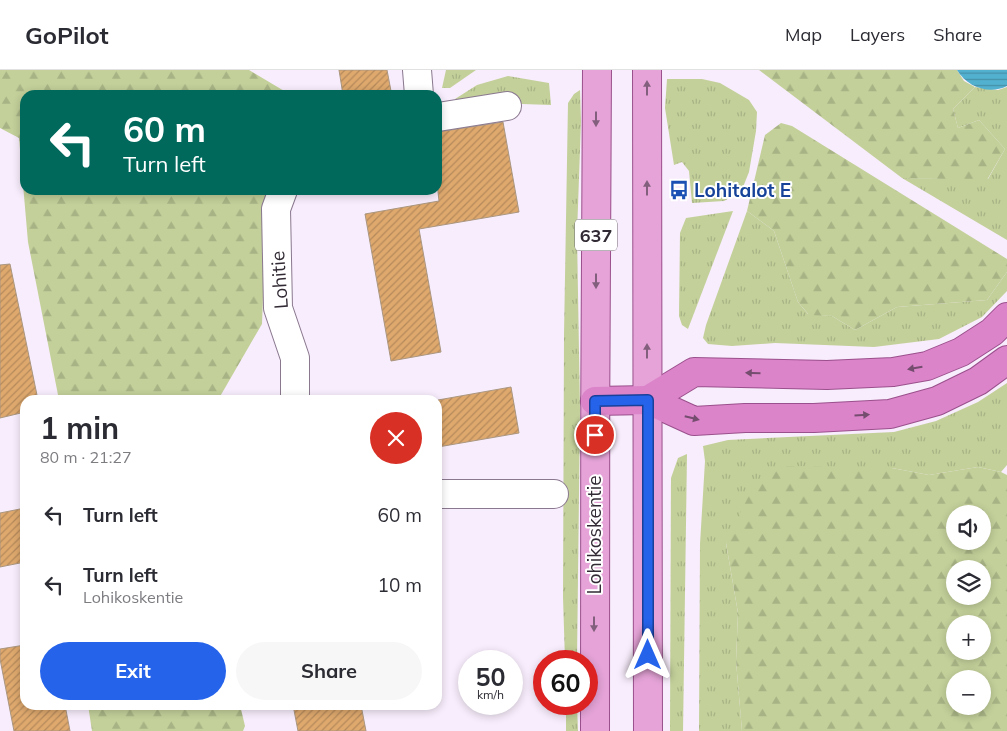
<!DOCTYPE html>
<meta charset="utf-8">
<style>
body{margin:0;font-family:Mulish,sans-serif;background:#f7f7f7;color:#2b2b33;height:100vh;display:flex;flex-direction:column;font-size:19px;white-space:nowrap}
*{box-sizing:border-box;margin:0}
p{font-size:16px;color:#7c7c81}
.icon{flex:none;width:28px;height:28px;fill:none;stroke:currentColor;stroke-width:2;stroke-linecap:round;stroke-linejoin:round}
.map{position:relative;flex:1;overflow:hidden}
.side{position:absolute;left:20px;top:325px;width:422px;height:315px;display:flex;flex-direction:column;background:#fff;border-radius:15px;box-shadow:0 2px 8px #0003}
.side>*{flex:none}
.top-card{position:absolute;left:20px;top:20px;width:422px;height:105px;border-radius:15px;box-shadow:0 2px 8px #0003;background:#00695c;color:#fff;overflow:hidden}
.fabs{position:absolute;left:946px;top:435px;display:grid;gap:10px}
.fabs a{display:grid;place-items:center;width:45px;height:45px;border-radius:50%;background:#fff;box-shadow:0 2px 8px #0003;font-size:25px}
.speed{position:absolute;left:458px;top:580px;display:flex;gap:10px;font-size:25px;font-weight:700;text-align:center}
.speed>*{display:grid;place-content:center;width:65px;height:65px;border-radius:50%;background:#fff;box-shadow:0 2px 8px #0003;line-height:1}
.speed small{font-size:12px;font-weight:400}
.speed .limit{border:8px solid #d22;background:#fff;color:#111}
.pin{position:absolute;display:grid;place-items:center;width:42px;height:42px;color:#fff;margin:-21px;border:2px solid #fff;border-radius:50%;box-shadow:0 1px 5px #0007}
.me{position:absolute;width:55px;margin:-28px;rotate:0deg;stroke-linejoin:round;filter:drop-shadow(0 0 4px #0008)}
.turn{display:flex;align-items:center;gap:18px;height:105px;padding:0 20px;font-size:22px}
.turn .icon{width:65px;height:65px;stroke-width:2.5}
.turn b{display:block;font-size:35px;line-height:42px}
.round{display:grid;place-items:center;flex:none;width:52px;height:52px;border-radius:26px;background:#f7f7f7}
.overview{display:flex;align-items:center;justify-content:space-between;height:85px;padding:0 20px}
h1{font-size:30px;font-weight:700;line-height:38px}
.button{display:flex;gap:10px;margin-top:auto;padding:10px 20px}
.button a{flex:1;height:58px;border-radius:30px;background:#2563eb;color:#fff;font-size:20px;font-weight:700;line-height:58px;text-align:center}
.button a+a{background:#f7f7f7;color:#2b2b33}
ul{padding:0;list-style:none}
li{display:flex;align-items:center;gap:15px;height:70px;padding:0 20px}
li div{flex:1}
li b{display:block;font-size:19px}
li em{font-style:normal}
header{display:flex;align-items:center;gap:30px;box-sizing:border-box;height:70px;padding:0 25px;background:#fff;border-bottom:1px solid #e1e1e2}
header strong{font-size:24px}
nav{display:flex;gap:28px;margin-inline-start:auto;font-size:18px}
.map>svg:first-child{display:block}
.grass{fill:url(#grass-tufts)}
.forest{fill:url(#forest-firs);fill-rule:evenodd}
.water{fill:url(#water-rules)}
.building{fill:url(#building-hatch);stroke:#aa9680}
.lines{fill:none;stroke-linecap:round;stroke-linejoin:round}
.minor-casing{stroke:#8a788f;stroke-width:30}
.primary-casing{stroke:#9a508c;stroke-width:30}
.trunk-casing{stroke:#9a508c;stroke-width:30}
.minor{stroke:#fff;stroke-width:28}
.primary{stroke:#e5a3d7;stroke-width:28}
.trunk{stroke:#dc84ca;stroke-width:28}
.oneway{fill:#82607d}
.oneway2{fill:#754d6f}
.route-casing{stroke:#184099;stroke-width:12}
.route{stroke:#2563eb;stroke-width:9}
.labels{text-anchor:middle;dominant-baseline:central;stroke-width:4;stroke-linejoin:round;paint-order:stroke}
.shield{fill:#fff;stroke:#6f6970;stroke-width:1}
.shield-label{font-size:18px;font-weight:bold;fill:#312933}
.transit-label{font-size:19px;font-weight:bold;fill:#164399;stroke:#fff;text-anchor:start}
.street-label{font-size:19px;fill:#312933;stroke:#fff}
</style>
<header>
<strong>GoPilot</strong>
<nav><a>Map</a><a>Layers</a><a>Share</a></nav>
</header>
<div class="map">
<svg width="1007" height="661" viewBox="0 0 1007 661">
<defs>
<pattern id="grass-tufts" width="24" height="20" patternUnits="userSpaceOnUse" patternTransform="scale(1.25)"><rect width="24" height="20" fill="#c3d09a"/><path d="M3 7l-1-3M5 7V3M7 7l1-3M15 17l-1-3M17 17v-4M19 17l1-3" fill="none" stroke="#a8b385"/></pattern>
<pattern id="forest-firs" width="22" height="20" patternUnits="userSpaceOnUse" patternTransform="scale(1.25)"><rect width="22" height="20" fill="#c3d09a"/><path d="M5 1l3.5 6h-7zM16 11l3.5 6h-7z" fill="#a8b385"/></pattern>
<pattern id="water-rules" width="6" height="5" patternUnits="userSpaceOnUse" patternTransform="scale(1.25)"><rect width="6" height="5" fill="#53b1d0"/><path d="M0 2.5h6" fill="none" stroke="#4590a9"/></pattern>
<pattern id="building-hatch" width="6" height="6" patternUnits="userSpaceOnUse" patternTransform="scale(1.25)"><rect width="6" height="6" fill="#dfa96e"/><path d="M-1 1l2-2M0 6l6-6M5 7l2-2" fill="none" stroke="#b58a5b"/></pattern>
</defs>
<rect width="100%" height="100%" fill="#f8edfc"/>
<g class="grass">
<path d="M446,0h30l-26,18h-8z"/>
<path d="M508,6l41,7 2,22 -87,-3 -9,-3 22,-14z"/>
<path d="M667,9h35l18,4 29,17 8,12 -1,19 -7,41 -6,15 -8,8 -11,6 -32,2 -3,-32 -7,-9 -8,3 -9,-57z"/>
<path d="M975,17l23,3 9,-3v153l-105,-62 86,1 17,-30 -26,-29 -21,8 -5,-19z"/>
<path d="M580,20l1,31 -4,113 3,176 -3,251h-12l-2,-64 1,-262 4,-232 6,-9z"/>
<path d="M733,141l-45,118 -6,-4 -3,-9 1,-83 6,-15z"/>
<path d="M747,141l27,20 24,71 10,12 24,2 23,14 42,-23 90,-7 20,-28v19l-25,26 -43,22 -65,8 -99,-4 -43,3 -24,-2 -5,-6 3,-13z"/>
<path d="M1007,313v82l-6,7 -23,-5 -49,8 -37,-7 -166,75 12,70 -2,48 6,70h-43l1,-187 5,-83 -2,-15 25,-6 166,-8 42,-11 42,-19z"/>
<path d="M687,384l-4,277h-13l1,-253 7,-20z"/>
<path d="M566,634h11l1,27h-12z"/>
</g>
<g class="forest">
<path d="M0,0h249l42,25h-266v95h245l-4,28 -4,106 -44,76h-159l-31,-158 -9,-104 -19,-10z"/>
<path d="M759,0h198l7,11 11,6 -22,22 5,19 21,-8 26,29 -18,31 -85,-2z"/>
<path d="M781,53l11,3 215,133v13l-20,28 -90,7 -42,23 -23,-14 -23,-1 -11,-13 -24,-71 -27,-20 18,-76z"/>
<path d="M787,396l105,2 37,7 49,-8 23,5 6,3v256h-265l-6,-70 2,-48 -12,-70 29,-61zM955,444h27v27h-27zM955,499h27v27h-27zM955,554h27v27h-27zM955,609h27v27h-27z"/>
<path d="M88,635h152l5,21 -2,5h-151z"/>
</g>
<path class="water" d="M957,0h50v16c-18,9 -40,1 -50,-16z"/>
<g class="building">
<path d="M339,0h48l4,21 -25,4h-23z"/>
<path d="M503,52l16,90 -100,17 22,123 -50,9 -26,-147 74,-13 -1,-9v-60z"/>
<path d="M10,194l28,136h-13v12l-25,6v-153z"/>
<path d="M511,317l8,46 -81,14v-47z"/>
<path d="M25,438v54l-25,5v-54z"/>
<path d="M25,575v60h40l5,26h-56l-14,-72v-10z"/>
<path d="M293,635h68l5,26h-68z"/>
</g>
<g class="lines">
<defs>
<g id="minor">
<path d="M417,0l2,25"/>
<path d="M438,47l69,-11"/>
<path d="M283,120l-7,19 2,99 17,50v42"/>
<path d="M438,424h116"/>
</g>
<g id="primary">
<path d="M647,0l1,661"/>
<path d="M595,661c-1,-220 1,-441 2,-661"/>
</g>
<g id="trunk">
<path d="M648,330l46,-28 133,3 66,-3 34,-6 34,-14 31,-20 15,-15"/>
<path d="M595,331l53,-1 46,21 51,-3h69l76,-4 47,-13 41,-20 29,-21"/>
</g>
</defs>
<use href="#minor" class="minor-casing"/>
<use href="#primary" class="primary-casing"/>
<use href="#trunk" class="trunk-casing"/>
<use href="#minor" class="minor"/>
<use href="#primary" class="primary"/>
<use href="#trunk" class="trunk"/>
</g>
<defs><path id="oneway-solid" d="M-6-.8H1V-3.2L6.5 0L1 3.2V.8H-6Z" transform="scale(1.25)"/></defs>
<g class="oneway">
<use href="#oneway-solid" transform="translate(647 18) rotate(-90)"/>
<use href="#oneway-solid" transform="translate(596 49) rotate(90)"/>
<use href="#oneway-solid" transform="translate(647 118) rotate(-90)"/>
<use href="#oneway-solid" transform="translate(596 211) rotate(90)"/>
<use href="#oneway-solid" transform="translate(647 281) rotate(-90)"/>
<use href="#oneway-solid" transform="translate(594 554) rotate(90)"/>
</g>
<g class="oneway2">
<use href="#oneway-solid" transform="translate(915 298) rotate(170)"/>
<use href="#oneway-solid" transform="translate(753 303) rotate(-178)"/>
<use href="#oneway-solid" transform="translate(862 345) rotate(-4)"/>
<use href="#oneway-solid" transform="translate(692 348) rotate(14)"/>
</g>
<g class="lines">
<defs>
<path id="route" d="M595,365v-34l53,-1v255"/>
</defs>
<use href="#route" class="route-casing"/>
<use href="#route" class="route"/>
</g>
<defs>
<symbol id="bus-bare" viewBox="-9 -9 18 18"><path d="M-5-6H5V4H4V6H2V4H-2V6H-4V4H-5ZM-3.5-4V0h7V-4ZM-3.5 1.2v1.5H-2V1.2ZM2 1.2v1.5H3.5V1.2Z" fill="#1a4fb4" stroke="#fff" stroke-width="2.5" paint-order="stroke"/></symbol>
</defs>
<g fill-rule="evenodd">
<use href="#bus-bare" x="665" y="106" width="28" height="28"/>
</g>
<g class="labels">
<rect class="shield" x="575" y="149.5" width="42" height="31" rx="4"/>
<g class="shield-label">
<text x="596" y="165">637</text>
</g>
<g class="transit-label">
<text x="694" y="120">Lohitalot E</text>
</g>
<g class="street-label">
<text transform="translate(279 210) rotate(-94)">Lohitie</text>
<text transform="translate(594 465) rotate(-90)">Lohikoskentie</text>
</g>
</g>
</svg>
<div class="fabs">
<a><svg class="icon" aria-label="sound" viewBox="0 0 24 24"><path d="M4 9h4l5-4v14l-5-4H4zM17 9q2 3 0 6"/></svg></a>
<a><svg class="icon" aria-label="layers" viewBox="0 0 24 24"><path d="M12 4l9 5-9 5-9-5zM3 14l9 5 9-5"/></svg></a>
<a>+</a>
<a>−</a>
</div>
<div class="speed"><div>50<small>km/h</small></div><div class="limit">60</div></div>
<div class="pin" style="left:595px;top:365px;background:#d93025"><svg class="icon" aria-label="arrive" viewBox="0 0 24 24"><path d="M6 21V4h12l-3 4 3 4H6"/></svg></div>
<svg class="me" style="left:648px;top:585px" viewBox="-20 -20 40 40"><path d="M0-17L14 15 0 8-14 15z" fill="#2563eb" stroke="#fff" stroke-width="4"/></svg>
<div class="top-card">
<div class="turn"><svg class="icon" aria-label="left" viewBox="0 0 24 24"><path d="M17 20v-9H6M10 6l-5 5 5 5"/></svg><div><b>60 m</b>Turn left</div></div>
</div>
<section class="side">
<div class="overview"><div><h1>1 min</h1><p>80 m · 21:27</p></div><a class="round" style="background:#d93025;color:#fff"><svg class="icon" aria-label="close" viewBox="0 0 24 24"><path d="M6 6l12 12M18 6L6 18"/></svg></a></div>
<ul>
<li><svg class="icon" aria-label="left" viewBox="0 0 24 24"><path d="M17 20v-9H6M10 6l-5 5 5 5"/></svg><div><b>Turn left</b></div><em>60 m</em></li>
<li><svg class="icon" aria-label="left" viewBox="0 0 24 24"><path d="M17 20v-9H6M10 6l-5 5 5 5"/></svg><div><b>Turn left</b><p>Lohikoskentie</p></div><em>10 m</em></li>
</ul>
<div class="button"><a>Exit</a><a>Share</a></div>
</section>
</div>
